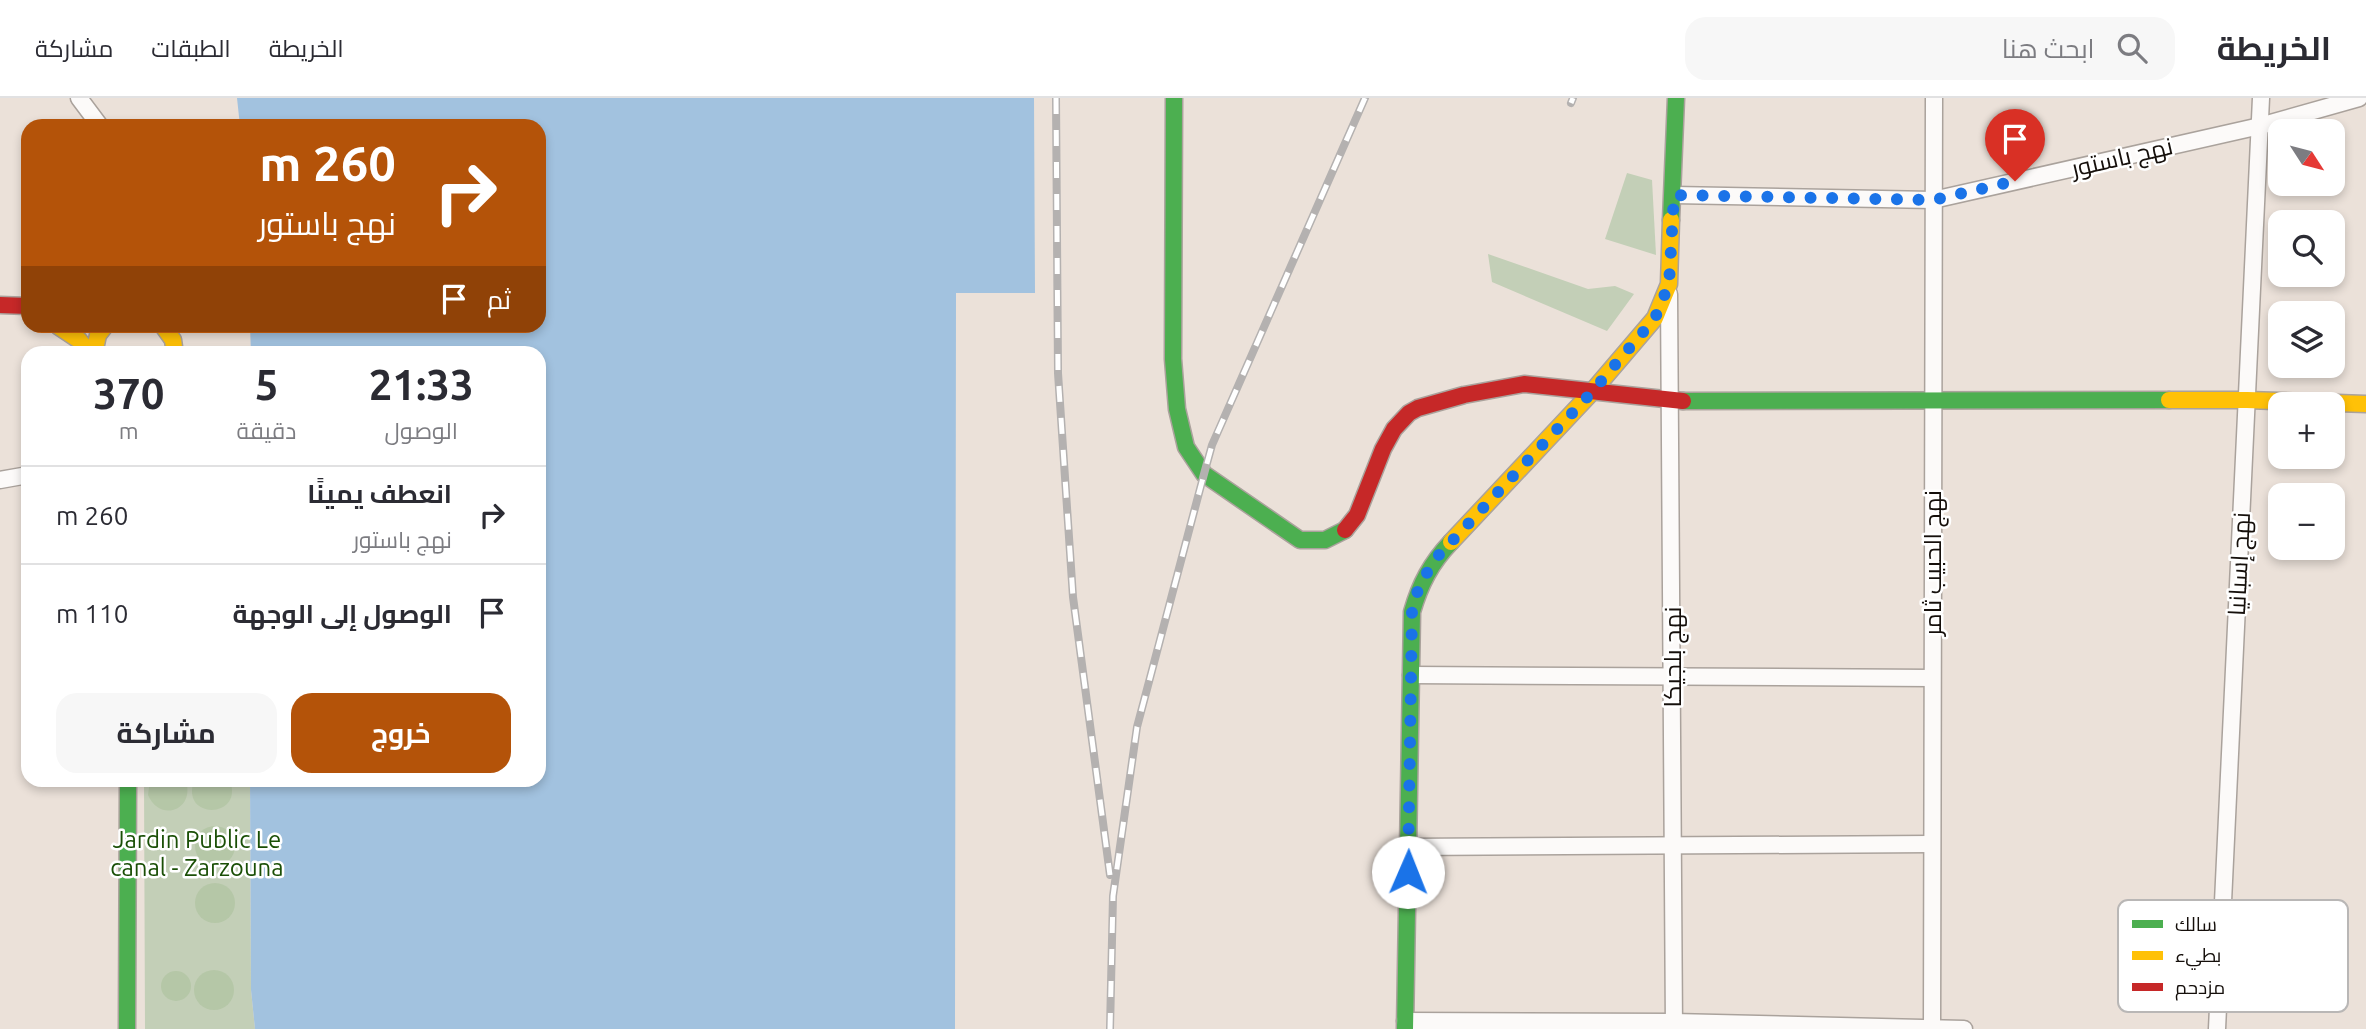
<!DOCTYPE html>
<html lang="ar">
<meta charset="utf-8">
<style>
body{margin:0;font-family:Ubuntu,Cairo,sans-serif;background:#f7f7f7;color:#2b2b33;direction:rtl;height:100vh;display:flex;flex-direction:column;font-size:26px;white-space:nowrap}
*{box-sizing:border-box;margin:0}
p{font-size:23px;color:#7c7c81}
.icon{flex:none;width:38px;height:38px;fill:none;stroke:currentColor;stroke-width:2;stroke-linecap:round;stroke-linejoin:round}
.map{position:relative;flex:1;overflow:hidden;direction:ltr}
.sheet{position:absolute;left:21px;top:248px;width:525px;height:441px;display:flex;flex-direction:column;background:#fff;border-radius:21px;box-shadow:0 4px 10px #0003;direction:rtl}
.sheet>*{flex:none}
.top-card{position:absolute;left:21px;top:21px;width:525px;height:214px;border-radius:21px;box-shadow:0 4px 10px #0003;direction:rtl;background:#b45309;color:#fff;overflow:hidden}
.needle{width:46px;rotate:126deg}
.fabs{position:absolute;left:2268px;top:21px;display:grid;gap:14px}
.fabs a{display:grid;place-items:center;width:77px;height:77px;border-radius:14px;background:#fff;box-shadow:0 4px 10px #0003;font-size:35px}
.pin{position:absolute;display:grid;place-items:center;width:60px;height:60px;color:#fff;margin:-72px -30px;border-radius:50% 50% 50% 0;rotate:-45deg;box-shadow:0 0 7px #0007}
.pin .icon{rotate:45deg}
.me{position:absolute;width:77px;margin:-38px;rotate:1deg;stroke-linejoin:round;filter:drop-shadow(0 0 5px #0008)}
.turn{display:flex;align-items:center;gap:24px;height:147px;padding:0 35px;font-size:32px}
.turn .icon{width:91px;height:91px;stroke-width:2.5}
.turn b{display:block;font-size:49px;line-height:60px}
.then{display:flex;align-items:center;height:66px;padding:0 35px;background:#0003;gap:14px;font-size:26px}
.eta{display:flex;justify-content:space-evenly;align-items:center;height:119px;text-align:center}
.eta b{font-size:42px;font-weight:700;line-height:49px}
.action{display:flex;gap:14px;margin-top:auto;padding:14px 35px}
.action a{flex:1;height:80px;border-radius:21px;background:#b45309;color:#fff;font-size:28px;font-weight:700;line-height:80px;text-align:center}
.action a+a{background:#f7f7f7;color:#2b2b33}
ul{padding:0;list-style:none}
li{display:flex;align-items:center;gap:21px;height:98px;padding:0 35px;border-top:2px solid #e1e1e2}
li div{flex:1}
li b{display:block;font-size:26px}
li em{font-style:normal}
header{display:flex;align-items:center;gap:42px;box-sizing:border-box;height:98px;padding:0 35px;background:#fff;border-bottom:2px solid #e1e1e2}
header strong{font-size:33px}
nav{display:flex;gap:38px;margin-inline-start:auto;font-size:24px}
.search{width:490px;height:63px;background:#f7f7f7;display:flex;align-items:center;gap:18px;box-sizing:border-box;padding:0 24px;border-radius:21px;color:#7c7c81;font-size:26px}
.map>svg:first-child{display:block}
.green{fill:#c3cfb7}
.forest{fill:#b5c7a7}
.water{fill:#a2c2df}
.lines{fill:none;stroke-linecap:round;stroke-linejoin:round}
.street-casing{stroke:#aaa29c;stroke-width:19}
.fast-casing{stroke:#aaa29c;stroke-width:19}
.slow-casing{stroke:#aaa29c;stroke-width:19}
.jam-casing{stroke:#aaa29c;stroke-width:19}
.street{stroke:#fcfaf9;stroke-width:16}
.fast{stroke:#4caf50;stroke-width:16}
.slow{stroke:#ffc107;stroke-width:16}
.jam{stroke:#c62828;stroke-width:16}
.rail-casing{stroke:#b4b1b0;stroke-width:8}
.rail{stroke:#fff;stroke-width:5;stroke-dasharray:16;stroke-linecap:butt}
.route{stroke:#1a73e8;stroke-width:12;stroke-dasharray:0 21.6}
.labels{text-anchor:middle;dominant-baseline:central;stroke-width:5;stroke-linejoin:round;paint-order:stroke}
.street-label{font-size:24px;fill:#150f0b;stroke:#fff}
.park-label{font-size:24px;fill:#1a4f06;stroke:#fff}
.key{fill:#fff;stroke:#b9b7b6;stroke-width:2}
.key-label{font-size:19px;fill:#150f0b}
</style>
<header>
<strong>الخريطة</strong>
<div class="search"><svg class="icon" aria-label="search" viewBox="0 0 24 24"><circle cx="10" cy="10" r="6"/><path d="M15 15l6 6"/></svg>ابحث هنا</div>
<nav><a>الخريطة</a><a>الطبقات</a><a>مشاركة</a></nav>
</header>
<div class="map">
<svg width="2366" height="931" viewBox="0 0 2366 931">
<rect width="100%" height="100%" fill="#ebe1d9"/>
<g class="green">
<path d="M1627,75l25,7 4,75 -51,-16z"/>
<path d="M1488,156l100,35 27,-3 19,8 -27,37 -115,-49z"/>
<path d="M144,683h106l1,209 4,39h-110z"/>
</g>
<g class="forest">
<path d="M150,682l36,1c9,29 -26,42 -38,14z"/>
<path d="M194,683h36c14,38 -50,39 -36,0z"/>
<circle cx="215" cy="748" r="20"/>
<circle cx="215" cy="805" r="20"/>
<circle cx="214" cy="892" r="20"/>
<circle cx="176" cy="888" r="15"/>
</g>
<path class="water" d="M237,0h797l1,195h-79l-1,736h-700l-4,-39 -1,-209 289,-1v-426l-288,-1 -1,-27h289v-200h-299z"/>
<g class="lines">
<defs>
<g id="street">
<path d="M79,0l21,28"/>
<path d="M1674,97l259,5 327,-74 99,-28"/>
<path d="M1669,196l5,735"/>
<path d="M0,382l28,-5"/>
<path d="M1411,577l521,3"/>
<path d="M1408,749l523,-3"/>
<path d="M1405,923l269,1 290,7"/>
<path d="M1932,931l2,-931"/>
<path d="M2217,931l44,-931"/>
</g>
<g id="fast">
<path d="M1174,0l-1,261 4,50 9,38 18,27 96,66h25l20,-10"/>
<path d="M1671,122l5,-122"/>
<path d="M1683,303l486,-1"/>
<path d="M127,931l1,-249"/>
<path d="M1405,931l7,-417c8,-28 19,-49 39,-70"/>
</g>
<g id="slow">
<path d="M58,228l21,14 11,14"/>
<path d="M163,228l10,14 2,14"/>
<path d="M94,256l4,-19 7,-9"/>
<path d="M2169,302h78l119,4"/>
<path d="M1451,444l140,-149 64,-75 14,-34 2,-64"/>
</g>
<g id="jam">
<path d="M0,207l28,1"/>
<path d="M1345,432l12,-15 26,-66 11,-20 15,-16 9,-5 46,-13 60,-11 159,17"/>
</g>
</defs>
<use href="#street" class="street-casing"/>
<use href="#fast" class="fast-casing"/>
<use href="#slow" class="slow-casing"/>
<use href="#jam" class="jam-casing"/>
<use href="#street" class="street"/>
<use href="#fast" class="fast"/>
<use href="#slow" class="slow"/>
<use href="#jam" class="jam"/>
<defs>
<g id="rail">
<path d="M1056,0l2,275 15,224 37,278"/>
<path d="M1571,5l2,-5"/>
<path d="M1110,931l3,-133 24,-169 67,-253 8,-29 153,-347"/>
</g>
</defs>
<use href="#rail" class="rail-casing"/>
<use href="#rail" class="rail"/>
</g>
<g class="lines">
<path class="route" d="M1408,774l4,-260 7,-26 17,-28 155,-165 64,-75 14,-34 5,-89 259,5 82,-19"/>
</g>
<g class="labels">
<g class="street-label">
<text transform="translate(2122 59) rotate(-13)">نهج باستور</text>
<text transform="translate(1932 465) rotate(-90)">نهج الحبيب ثامر</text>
<text transform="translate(2239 466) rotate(-87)">نهج إسبانيا</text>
<text transform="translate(1672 559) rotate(-90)">نهج بلجيكا</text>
</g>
<g class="park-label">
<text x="197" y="741">Jardin Public Le<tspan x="197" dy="28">canal - Zarzouna</tspan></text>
</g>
</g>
<rect x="2118" y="802" width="230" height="112" rx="10" class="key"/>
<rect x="2132" y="822" width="31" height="8" fill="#4caf50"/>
<rect x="2132" y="853" width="31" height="9" fill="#ffc107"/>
<rect x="2132" y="885" width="31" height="8" fill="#c62828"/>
<g class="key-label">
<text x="2175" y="833">سالك</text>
<text x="2175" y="864">بطيء</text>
<text x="2175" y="896">مزدحم</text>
</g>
</svg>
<div class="fabs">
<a><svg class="needle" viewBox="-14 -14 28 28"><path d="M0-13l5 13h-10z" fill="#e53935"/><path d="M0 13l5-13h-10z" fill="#7c7c81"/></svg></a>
<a><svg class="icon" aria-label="search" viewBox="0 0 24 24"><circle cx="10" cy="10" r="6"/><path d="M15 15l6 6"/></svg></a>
<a><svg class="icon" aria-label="layers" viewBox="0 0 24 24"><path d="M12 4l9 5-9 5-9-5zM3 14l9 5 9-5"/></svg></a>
<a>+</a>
<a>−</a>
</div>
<div class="pin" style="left:2015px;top:83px;background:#d93025"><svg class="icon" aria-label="arrive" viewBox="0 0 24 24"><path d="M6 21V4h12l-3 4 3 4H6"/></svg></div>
<svg class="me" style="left:1408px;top:774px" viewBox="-20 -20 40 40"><circle r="19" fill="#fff"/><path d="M0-13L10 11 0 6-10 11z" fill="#1a73e8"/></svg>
<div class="top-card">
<div class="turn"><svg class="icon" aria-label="right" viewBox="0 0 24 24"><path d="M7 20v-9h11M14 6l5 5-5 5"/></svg><div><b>260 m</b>نهج باستور</div></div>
<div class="then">ثم<svg class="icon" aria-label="arrive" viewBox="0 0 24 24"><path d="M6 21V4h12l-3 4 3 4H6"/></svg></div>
</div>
<section class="sheet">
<div class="eta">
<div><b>21:33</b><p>الوصول</p></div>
<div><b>5</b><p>دقيقة</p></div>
<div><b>370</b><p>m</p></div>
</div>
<ul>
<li><svg class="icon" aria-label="right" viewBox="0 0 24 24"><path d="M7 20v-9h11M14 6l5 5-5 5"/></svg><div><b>انعطف يمينًا</b><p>نهج باستور</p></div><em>260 m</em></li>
<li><svg class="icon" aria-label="arrive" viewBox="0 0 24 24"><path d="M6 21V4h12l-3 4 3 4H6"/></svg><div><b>الوصول إلى الوجهة</b></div><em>110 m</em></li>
</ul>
<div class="action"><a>خروج</a><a>مشاركة</a></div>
</section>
</div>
